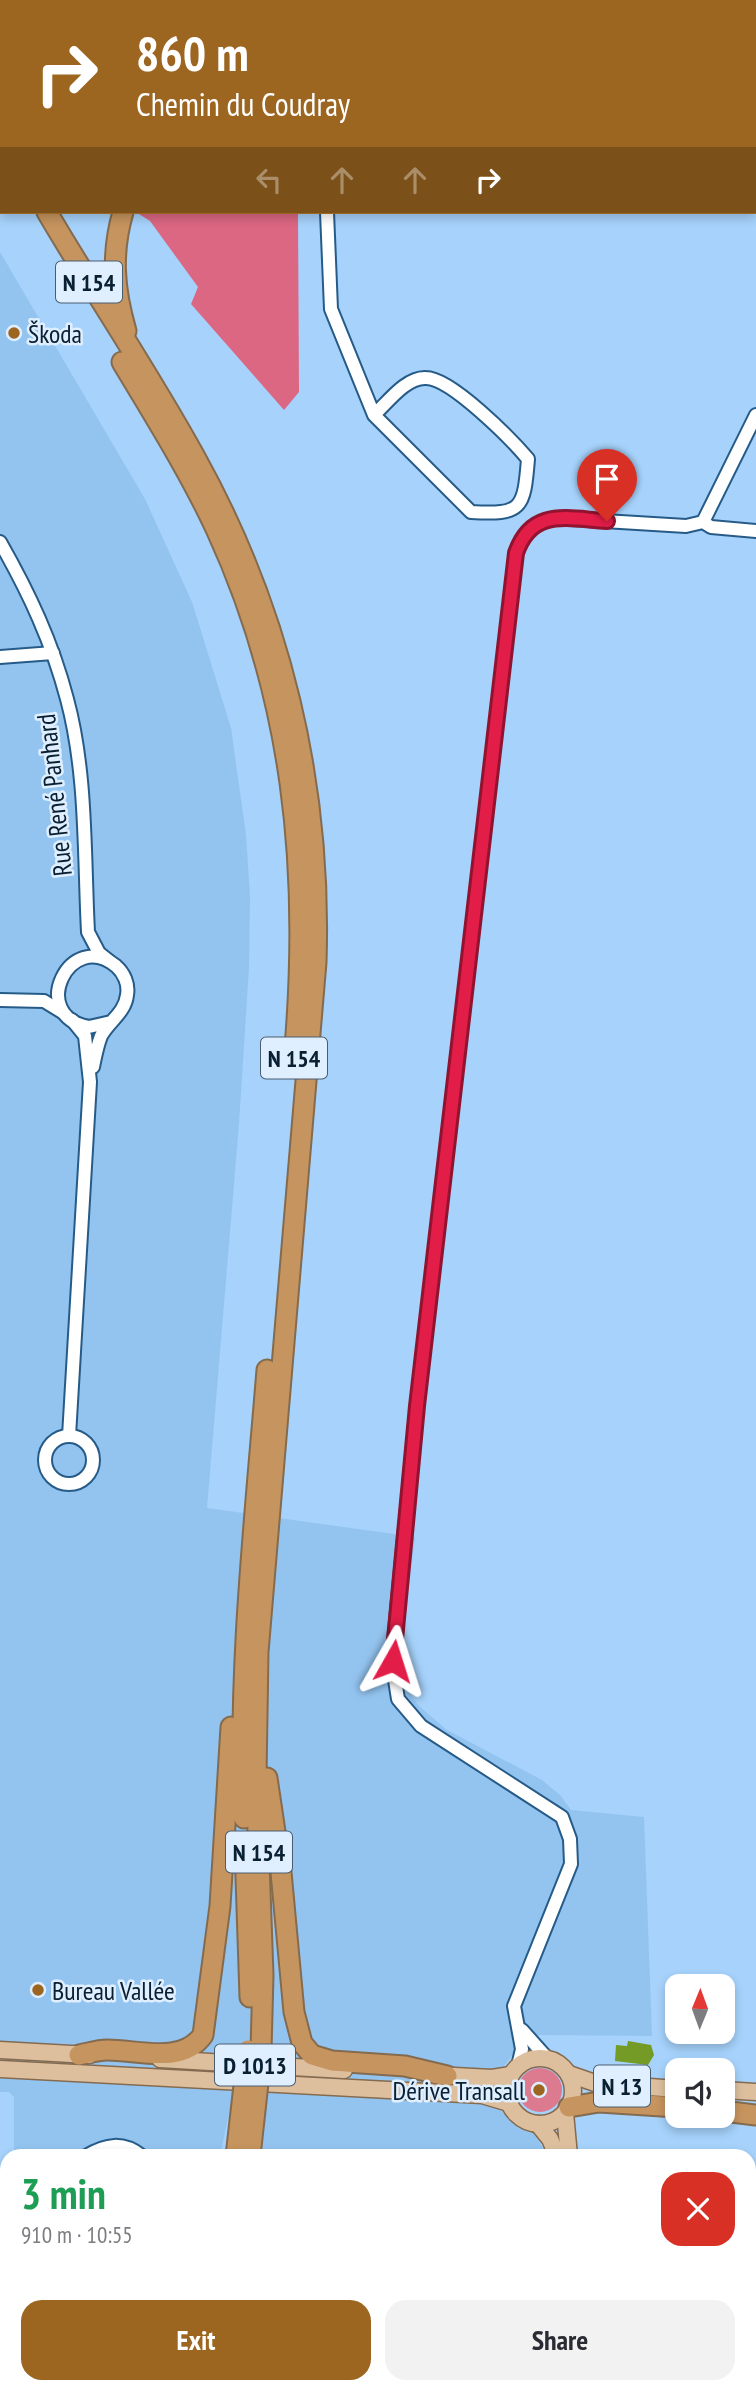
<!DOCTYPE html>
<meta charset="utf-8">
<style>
body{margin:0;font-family:"PT Sans Narrow",sans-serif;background:#f2f2f3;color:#2b2b33;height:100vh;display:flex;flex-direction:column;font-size:26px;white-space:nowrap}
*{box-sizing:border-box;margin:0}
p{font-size:23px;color:#7c7c81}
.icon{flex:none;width:38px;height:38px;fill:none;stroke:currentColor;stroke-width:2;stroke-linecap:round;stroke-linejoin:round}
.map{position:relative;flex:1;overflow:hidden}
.side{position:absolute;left:0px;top:2149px;width:756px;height:245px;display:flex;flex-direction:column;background:#fff;border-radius:21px 21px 0 0;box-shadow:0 4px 10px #0003}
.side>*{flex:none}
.banner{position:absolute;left:0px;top:0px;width:756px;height:214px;box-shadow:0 4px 10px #0003;background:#9c6520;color:#fff;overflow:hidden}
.needle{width:46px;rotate:1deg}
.buttons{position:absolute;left:665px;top:1974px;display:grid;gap:14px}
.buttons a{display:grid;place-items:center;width:70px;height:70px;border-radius:14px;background:#fff;box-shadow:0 4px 10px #0003;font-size:35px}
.pin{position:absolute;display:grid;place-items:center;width:60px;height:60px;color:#fff;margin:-72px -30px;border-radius:50% 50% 50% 0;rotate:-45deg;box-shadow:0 0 7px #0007}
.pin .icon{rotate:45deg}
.me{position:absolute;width:77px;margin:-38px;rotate:6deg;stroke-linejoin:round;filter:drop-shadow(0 0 5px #0008)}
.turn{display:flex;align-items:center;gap:24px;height:147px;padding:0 21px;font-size:32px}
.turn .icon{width:91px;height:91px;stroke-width:2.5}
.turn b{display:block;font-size:49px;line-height:60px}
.lanes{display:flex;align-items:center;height:66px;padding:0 21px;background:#0003;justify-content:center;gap:35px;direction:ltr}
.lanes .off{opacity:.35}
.round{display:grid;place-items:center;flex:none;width:74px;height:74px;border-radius:21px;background:#f2f2f3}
.headline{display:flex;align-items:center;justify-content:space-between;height:119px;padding:0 21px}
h1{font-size:42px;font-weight:600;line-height:52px;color:#1e9e55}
.primary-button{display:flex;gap:14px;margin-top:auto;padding:14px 21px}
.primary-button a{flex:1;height:80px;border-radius:21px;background:#9c6520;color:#fff;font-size:28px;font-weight:600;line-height:80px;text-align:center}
.primary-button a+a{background:#f2f2f3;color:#2b2b33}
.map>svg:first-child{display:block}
.built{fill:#93c4f0}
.green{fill:#dc7a8f}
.forest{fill:#dc6783}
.water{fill:#739b25}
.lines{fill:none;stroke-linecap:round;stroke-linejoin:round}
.minor-casing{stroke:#265b88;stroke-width:16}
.major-casing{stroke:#846b4f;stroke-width:19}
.highway-casing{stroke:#846b4f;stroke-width:23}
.minor{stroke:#fff;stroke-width:12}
.major{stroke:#ddbf9e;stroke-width:16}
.highway{stroke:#c6945e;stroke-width:19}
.rail{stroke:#42607b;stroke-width:2.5;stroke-dasharray:14 7;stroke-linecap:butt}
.highway-bridge-casing{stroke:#846b4f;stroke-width:23;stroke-linecap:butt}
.highway-bridge{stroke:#c6945e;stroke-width:19}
.route-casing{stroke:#92132f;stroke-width:18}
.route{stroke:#e11d48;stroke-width:12}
.poi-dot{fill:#9c6520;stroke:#dfefff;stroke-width:2.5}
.labels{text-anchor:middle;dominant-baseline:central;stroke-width:5;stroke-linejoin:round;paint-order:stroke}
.shield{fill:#dfefff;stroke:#495d70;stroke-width:2}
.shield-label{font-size:24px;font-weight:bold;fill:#091f32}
.poi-label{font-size:26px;fill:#091f32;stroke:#dfefff;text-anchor:start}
.street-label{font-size:26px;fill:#091f32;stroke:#dfefff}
</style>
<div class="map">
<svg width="756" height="2394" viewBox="0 0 756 2394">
<rect width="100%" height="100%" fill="#a6d2fb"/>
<g class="built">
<path d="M0,252l145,247 47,103 39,126 15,107 4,62 -1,70 -10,157 -32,384 208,29 -14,119 7,36 11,14 28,24 95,50 19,16 10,14 73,7 8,219 -113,-1 -22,13 -16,23 46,85h-280l-37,-47 -10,47h-206v-59l-5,-5h-9z"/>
<path d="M7,2185v145l-7,-17v-117z"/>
<path d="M410,2387h127l-11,7h-111z"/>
</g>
<circle class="green" cx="540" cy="2090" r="22"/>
<path class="forest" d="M141,212h157l1,180 -15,18 -93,-106 7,-17 -48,-66 -11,-7z"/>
<g class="water">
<path d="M628,2041l23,4 3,10 -6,10 -33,-4 1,-16 11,1z"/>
<path d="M756,2357v37h-34l-3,-7h30v-29z"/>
</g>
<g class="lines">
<defs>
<g id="minor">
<path d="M327,0v2"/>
<path d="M327,212l4,97 43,106 97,97c51,3 53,-3 57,-53 -17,-20 -77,-81 -102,-81 -20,-1 -38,24 -52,37"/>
<path d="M703,522l8,5 45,4"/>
<path d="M0,542c29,51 52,100 67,157 20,74 17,156 21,233l11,21 10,8"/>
<path d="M0,657l53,-4"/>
<path d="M0,1000l44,1 18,11"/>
<path d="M93,1067c2,-10 4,-21 8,-31 8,-15 24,-23 26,-41 2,-11 -3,-22 -11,-29 -46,-38 -89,50 -27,61l22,-5"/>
<path d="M69,1436l21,-354 -5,-46 -13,-16"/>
<circle cx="69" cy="1460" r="24"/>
<path d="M522,2030l25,28"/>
<path d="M518,2066l4,-17 -8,-43 57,-142 -1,-25 -8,-22 -141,-91 -23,-27 -6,-38 25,-255 99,-853c7,-21 17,-30 39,-35l131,8 17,-4 53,-107"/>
<path d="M86,2156c20,-12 37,-15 56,0"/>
<path d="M0,2212l7,-4"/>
<path d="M338,2387l6,7"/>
</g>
<g id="major">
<path d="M29,2l6,-2"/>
<path d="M0,11l2,-1"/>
<path d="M0,2050l89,5"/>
<circle cx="540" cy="2091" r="33"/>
<path d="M160,2059l184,11"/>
<path d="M0,2069l482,26 27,8"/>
<path d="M569,2074l26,9 82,6"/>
<path d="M436,2075l56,3 19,-3"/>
<path d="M723,2090l33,2"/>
<path d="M565,2113l4,43"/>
<path d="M538,2124l12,15 7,17"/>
<path d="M749,2326l7,-1"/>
<path d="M684,2387l4,7"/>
</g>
<g id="highway">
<path d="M133,0l5,2"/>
<path d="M160,0l1,2"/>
<path d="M0,106l2,2"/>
<path d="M0,127l2,3"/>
<path d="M0,158l2,3"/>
<path d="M47,212c48,82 102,161 148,245 86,155 127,328 121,505l-58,690 -2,125 7,198 -2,76"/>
<path d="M123,212c-12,42 -9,77 3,119"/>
<path d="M122,362c33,55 67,109 94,167 77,167 94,337 79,518"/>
<path d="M267,1778l14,94 13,140 8,31 10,12 20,6 73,5 42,10"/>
<path d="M244,1818c-6,-150 11,-299 23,-448"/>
<path d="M245,1848l5,149"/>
<path d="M79,2055c10,-2 19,-5 28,-5 32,0 75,15 96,-15l17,-129 11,-179"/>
<path d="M569,2107l30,-5 78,5"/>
<path d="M723,2111l33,4"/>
<path d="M749,2295l7,-3"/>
<path d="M166,2394l2,-7"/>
<path d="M197,2394l1,-7"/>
<path d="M557,2394l12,-7"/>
<path d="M583,2394l12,-7"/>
</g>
</defs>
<use href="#minor" class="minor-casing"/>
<use href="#major" class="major-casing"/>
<use href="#highway" class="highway-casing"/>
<use href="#minor" class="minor"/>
<use href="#major" class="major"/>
<use href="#highway" class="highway"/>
<path class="rail" d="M422,2387l6,7"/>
<defs>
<g id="highway-bridge">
<path d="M236,2156l12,-106"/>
<path d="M250,2156l9,-82"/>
</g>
</defs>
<use href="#highway-bridge" class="highway-bridge-casing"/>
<use href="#highway-bridge" class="highway-bridge"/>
</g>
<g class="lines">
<defs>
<path id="route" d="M393,1661l24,-255 99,-853c16,-46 52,-34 91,-32"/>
</defs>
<use href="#route" class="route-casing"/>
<use href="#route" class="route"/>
</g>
<g class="poi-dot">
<circle cx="14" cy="333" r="7"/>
<circle cx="38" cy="1990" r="7"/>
<circle cx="539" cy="2090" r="7"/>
</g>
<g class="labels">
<g class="shield">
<rect x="56" y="261.5" width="66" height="41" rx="5"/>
<rect x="261" y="1037.5" width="66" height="41" rx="5"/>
<rect x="226" y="1831.5" width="66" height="41" rx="5"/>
<rect x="215" y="2044.5" width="80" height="41" rx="5"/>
<rect x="594" y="2065.5" width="56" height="41" rx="5"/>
</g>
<g class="shield-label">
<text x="89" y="282">N 154</text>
<text x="294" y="1058">N 154</text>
<text x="259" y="1852">N 154</text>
<text x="255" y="2065">D 1013</text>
<text x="622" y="2086">N 13</text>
</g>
<g class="poi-label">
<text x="28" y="333">Škoda</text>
<text x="52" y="1990">Bureau Vallée</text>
<text x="525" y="2090" text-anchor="end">Dérive Transall</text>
</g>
<g class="street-label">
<text transform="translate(54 795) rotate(-96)">Rue René Panhard</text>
</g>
</g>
</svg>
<div class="buttons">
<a><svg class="needle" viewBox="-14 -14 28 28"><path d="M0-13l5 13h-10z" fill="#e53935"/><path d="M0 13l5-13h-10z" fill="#7c7c81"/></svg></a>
<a><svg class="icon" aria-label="sound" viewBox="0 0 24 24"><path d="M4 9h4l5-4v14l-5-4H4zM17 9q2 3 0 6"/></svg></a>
</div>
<div class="pin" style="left:607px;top:521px;background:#d93025"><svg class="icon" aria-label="arrive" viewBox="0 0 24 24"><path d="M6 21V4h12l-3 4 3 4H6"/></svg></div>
<svg class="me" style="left:393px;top:1661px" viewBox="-20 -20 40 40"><path d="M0-17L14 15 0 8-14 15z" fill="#e11d48" stroke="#fff" stroke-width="4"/></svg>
<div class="banner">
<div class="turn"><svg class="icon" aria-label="right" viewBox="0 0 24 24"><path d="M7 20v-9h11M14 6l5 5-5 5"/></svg><div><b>860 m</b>Chemin du Coudray</div></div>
<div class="lanes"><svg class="icon off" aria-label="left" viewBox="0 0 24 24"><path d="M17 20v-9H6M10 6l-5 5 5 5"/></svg><svg class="icon off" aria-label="ahead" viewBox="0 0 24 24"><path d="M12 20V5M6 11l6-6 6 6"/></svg><svg class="icon off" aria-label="ahead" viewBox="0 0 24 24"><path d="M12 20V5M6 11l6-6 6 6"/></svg><svg class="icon" aria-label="right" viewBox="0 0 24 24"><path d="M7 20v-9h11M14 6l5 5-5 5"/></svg></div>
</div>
<section class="side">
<div class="headline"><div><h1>3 min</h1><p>910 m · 10:55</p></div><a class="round" style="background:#d93025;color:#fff"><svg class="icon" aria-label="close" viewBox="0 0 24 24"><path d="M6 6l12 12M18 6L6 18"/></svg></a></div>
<div class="primary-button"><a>Exit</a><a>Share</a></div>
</section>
</div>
